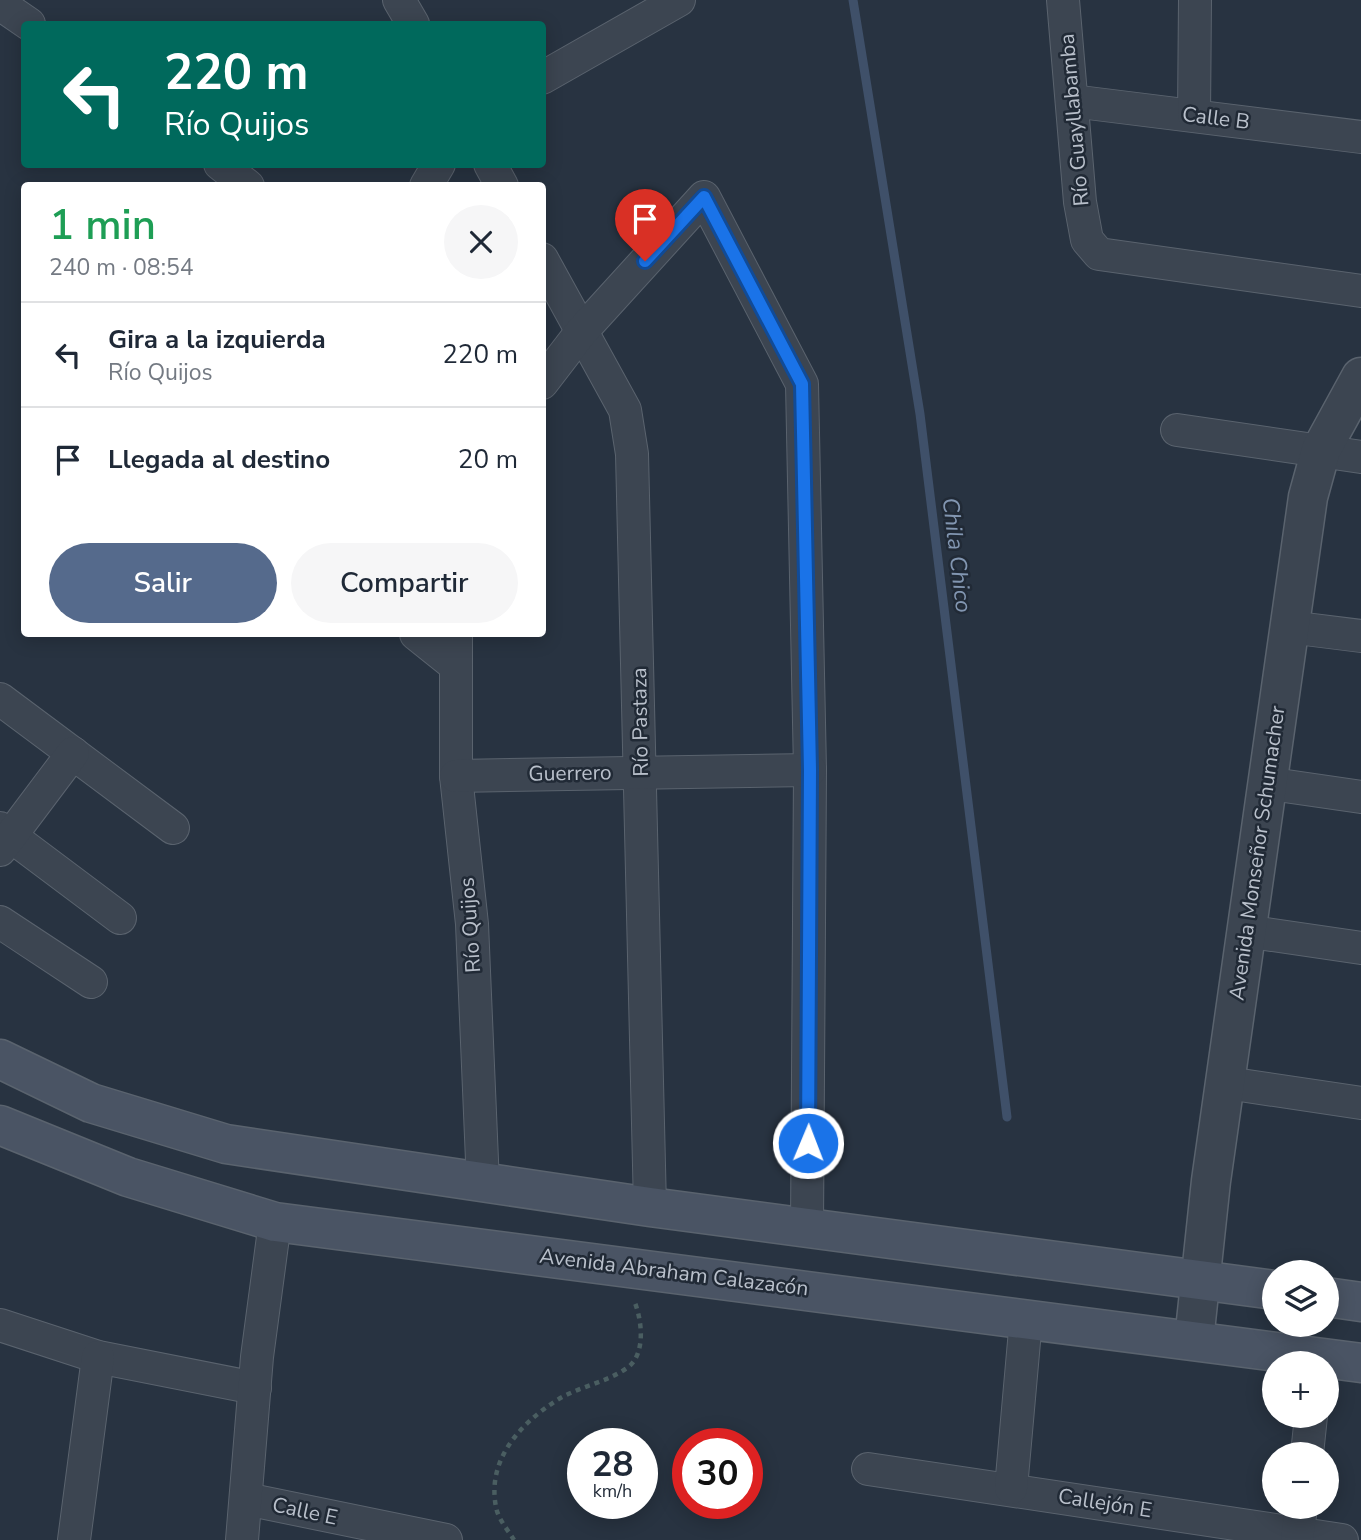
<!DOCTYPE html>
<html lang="es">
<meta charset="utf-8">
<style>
body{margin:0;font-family:"Nunito Sans",sans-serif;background:#f6f6f7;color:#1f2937;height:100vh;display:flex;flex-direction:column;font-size:26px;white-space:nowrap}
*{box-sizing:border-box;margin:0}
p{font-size:23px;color:#747a83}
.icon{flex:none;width:38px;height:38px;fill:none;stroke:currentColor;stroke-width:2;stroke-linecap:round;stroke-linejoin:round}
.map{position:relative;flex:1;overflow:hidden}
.details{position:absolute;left:21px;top:182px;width:525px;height:455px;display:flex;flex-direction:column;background:#fff;border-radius:7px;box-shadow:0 4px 18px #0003}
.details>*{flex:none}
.banner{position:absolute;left:21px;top:21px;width:525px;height:147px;border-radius:7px;box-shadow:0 4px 18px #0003;background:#00695c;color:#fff;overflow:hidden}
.tools{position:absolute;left:1262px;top:1260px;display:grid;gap:14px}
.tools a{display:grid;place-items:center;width:77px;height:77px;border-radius:50%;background:#fff;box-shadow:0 4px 18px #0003;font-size:35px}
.speed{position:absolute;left:567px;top:1428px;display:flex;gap:14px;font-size:35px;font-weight:700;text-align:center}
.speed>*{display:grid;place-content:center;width:91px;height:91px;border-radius:50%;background:#fff;box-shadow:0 4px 18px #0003;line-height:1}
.speed small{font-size:18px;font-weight:400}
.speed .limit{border:10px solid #d22;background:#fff;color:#111}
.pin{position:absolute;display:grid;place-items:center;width:60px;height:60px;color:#fff;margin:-72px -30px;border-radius:50% 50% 50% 0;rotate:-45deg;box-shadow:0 0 7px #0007}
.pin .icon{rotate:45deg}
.me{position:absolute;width:77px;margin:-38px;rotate:1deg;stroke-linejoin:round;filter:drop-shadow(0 0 5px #0008)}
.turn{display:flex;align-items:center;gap:24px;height:147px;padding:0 28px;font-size:32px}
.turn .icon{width:91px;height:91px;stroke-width:2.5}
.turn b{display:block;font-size:49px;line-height:60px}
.round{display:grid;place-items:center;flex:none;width:74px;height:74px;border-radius:37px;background:#f6f6f7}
.summary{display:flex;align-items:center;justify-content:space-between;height:119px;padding:0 28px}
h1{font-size:42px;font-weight:600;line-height:52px;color:#1e9e55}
.cta{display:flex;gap:14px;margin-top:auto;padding:14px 28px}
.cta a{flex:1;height:80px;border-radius:42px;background:#556a8c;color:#fff;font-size:28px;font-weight:600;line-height:80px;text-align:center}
.cta a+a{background:#f6f6f7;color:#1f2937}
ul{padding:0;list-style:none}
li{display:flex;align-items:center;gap:21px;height:105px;padding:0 28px;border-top:2px solid #e0e1e3}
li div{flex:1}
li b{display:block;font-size:26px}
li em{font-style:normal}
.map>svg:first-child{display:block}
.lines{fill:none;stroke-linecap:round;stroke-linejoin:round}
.stream{stroke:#3f5069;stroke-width:9}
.minor-casing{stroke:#5a636e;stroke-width:34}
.tertiary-casing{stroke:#5a636e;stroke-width:41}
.secondary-casing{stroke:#5a636e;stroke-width:41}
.path{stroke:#4a5e61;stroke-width:4.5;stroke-dasharray:5 5;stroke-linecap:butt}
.minor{stroke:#3c4551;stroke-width:32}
.tertiary{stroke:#3c4551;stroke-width:38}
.secondary{stroke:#4a5464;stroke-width:38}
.route-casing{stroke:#114b97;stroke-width:18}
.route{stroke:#1a73e8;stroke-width:12}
.labels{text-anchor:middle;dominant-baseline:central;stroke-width:5;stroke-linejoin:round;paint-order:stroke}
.street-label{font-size:21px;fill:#b9c0cb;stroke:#212a36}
.water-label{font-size:23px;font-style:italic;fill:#8296b1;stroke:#212a36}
</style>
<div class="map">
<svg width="1361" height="1540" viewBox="0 0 1361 1540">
<rect width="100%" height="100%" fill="#283341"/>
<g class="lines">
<path class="stream" d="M853,0l67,414 87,703"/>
<defs>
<g id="minor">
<path d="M399,0l14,24"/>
<path d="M1063,0l17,202 7,38 12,14 262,37"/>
<path d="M0,4l29,20"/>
<path d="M542,78l137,-78"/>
<path d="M1072,101l289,36"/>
<path d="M1194,115l1,-115"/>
<path d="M220,164l28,22"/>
<path d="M490,164l12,22"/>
<path d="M426,186l13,-22"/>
<path d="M542,259l83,151 7,44c8,251 10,502 18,753"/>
<path d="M542,383l40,-52 122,-134 98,187 8,386 -3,457"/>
<path d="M1177,430l184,27"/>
<path d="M1289,627l72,9"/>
<path d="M416,634l40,32"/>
<path d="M456,634v142l16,148 11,260"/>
<path d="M0,699l173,129"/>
<path d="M456,776l354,-6"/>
<path d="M1265,783l96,14"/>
<path d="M0,828l120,90"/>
<path d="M0,850l73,-97"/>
<path d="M0,922l91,60"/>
<path d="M1245,931l116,17"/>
<path d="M1227,1083l134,20"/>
<path d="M0,1325l98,32 157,31"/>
<path d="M1307,1454l4,-38"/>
<path d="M868,1469l474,71"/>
<path d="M1011,1488l15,-169"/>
<path d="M246,1499l200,41"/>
<path d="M74,1540l24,-183"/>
<path d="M242,1540l15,-183 18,-135"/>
<path d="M1297,1540l4,-33"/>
</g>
<path id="tertiary" d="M1194,1340l17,-159 97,-684 13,-47 40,-73"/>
<g id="secondary">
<path d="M0,1059l91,44 135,41 424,63 624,83"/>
<path d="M0,1125l128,52 147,45 1086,141"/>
<path d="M1326,1297l35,5"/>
</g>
</defs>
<use href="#minor" class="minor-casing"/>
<use href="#tertiary" class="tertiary-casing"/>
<use href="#secondary" class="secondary-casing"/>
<path class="path" d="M514,1540c-6,-10 -16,-21 -18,-33 -9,-46 22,-81 58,-105 22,-15 52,-19 73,-34 19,-13 15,-47 8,-65"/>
<use href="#minor" class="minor"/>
<use href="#tertiary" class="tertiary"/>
<use href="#secondary" class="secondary"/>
</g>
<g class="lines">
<defs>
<path id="route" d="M645,261l59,-64 98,187 8,386 -2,373"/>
</defs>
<use href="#route" class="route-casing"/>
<use href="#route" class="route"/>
</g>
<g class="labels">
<g class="street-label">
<text transform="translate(1216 118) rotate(7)">Calle B</text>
<text transform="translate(1074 120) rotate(-95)">Río Guayllabamba</text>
<text transform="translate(640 722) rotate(-91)">Río Pastaza</text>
<text transform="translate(570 773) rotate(-1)">Guerrero</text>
<text transform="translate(1257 853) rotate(-82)">Avenida Monseñor Schumacher</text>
<text transform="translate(470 925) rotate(-94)">Río Quijos</text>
<text transform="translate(674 1272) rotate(7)">Avenida Abraham Calazacón</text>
<text transform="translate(1105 1503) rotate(9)">Callejón E</text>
<text transform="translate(305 1511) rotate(12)">Calle E</text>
</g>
<g class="water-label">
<text transform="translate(957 555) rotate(83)">Chila Chico</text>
</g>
</g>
</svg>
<div class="tools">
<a><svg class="icon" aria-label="layers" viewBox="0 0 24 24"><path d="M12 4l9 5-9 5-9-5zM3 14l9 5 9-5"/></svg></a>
<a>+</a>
<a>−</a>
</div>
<div class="speed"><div>28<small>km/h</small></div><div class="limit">30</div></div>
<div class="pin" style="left:645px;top:261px;background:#d93025"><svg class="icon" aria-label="arrive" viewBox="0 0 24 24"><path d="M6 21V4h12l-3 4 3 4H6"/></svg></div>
<svg class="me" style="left:808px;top:1143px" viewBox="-20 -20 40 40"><circle r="17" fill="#1a73e8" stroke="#fff" stroke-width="3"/><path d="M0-11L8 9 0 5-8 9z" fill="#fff"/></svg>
<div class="banner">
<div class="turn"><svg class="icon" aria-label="left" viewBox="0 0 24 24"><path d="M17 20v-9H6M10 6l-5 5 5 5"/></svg><div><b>220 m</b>Río Quijos</div></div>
</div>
<section class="details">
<div class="summary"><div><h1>1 min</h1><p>240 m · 08:54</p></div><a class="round"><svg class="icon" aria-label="close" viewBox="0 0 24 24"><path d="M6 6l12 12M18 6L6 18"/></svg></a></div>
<ul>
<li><svg class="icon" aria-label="left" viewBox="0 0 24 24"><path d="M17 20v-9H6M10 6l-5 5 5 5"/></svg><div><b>Gira a la izquierda</b><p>Río Quijos</p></div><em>220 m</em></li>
<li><svg class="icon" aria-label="arrive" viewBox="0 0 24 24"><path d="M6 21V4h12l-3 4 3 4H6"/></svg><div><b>Llegada al destino</b></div><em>20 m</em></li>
</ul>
<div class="cta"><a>Salir</a><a>Compartir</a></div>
</section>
</div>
